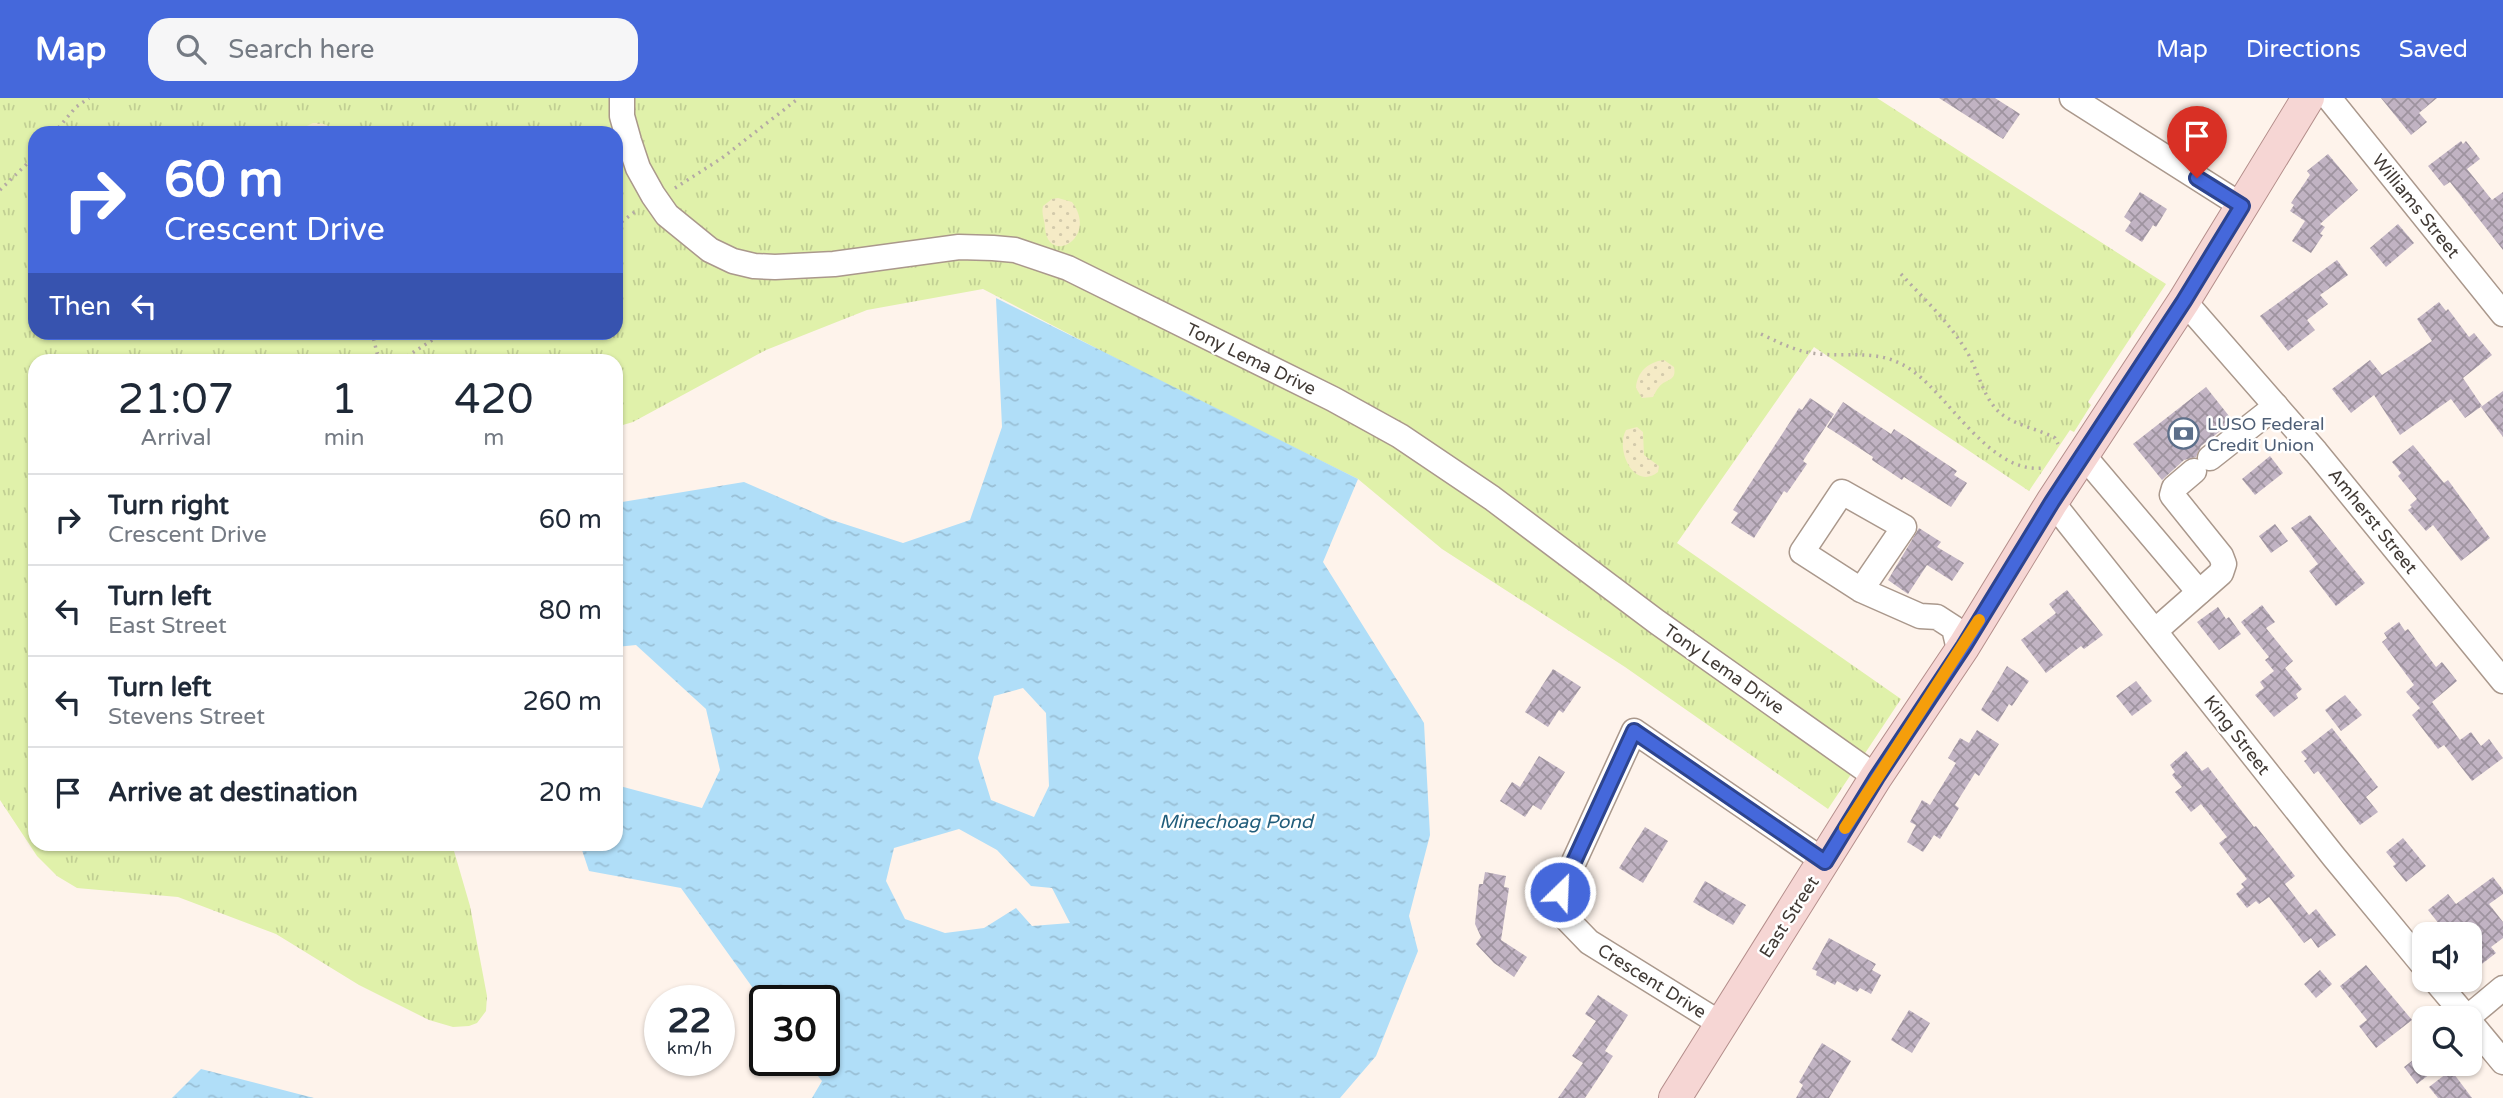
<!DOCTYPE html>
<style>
body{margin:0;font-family:"Varela Round",sans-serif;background:#f6f6f7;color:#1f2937;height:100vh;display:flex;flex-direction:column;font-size:26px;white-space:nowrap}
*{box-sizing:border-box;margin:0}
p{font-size:23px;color:#747a83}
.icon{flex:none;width:38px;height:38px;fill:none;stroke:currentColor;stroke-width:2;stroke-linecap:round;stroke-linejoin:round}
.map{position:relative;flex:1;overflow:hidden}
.details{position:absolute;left:28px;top:256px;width:595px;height:497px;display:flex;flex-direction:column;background:#fff;border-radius:21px;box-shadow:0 2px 5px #0004}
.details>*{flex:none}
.banner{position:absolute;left:28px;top:28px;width:595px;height:214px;border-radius:21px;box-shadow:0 2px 5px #0004;background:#4568db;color:#fff;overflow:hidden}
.fabs{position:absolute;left:2412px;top:824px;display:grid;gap:14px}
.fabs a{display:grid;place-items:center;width:70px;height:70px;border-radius:14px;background:#fff;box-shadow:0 2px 5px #0004;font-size:35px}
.speed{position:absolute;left:644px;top:887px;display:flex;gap:14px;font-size:35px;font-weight:700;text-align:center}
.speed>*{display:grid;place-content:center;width:91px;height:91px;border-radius:50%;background:#fff;box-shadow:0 2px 5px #0004;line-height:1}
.speed small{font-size:18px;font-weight:400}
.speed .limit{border:4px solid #111;border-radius:10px;background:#fff;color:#111}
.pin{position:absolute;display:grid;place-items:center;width:60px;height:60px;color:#fff;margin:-72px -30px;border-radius:50% 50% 50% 0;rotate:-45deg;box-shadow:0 0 7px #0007}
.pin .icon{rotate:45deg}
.me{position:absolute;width:77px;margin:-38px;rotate:24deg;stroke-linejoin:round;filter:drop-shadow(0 0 5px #0008)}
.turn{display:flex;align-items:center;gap:24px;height:147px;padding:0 21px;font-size:32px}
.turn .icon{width:91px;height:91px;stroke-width:2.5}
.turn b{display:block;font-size:49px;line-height:60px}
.then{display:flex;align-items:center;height:66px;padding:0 21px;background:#0003;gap:14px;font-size:26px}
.eta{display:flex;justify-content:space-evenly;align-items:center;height:119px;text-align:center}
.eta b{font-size:42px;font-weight:600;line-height:49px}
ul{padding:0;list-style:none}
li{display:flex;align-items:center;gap:21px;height:91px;padding:0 21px;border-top:2px solid #e0e1e3}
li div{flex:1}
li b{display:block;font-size:26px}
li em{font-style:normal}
header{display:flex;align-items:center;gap:42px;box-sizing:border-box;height:98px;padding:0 35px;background:#4568db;color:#fff}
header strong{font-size:33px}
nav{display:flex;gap:38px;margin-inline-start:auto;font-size:24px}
.search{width:490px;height:63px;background:#f6f6f7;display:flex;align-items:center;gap:18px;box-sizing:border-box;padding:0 24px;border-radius:21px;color:#747a83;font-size:26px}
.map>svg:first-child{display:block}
.grass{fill:url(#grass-tufts);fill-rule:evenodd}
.sand{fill:url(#sand-dots)}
.water{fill:url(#water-ripples);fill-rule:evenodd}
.building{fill:url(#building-cross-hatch)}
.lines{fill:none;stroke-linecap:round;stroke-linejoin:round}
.minor-casing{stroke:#aa988c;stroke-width:27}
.major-casing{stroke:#b38d8a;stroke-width:34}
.path{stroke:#b4aaa4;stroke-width:3.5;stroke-dasharray:2 5;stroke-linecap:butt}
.minor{stroke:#fff;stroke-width:24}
.major{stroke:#f6d6d4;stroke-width:32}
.route-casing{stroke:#2d448e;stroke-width:18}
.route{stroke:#4568db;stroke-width:12}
.slow{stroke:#f59e0b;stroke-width:12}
.labels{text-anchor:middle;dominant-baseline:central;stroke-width:5;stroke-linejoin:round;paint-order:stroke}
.street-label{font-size:18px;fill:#413a35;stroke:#fff}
.service-label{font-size:18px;fill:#4e5e75;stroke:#fff;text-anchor:start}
.water-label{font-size:19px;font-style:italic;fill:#215d7b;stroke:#fff}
</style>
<header>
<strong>Map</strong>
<div class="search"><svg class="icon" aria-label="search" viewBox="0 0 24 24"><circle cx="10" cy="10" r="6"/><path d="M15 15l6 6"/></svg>Search here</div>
<nav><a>Map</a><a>Directions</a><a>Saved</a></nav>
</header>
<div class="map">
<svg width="2503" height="1000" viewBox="0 0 2503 1000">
<defs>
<pattern id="grass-tufts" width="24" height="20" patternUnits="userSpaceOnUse" patternTransform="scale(1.75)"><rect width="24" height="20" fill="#e0f1aa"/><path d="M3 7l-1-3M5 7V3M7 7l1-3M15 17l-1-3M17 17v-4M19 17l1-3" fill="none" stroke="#c1cf93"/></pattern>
<pattern id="sand-dots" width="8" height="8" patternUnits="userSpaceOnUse" patternTransform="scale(1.75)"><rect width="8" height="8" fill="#f5ebc6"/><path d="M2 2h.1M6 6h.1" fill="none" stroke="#d3caab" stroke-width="1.8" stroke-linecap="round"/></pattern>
<pattern id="water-ripples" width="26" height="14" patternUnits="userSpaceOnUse" patternTransform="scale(1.75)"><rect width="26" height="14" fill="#b0def8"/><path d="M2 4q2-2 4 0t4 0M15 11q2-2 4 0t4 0" fill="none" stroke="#99bfd5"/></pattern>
<pattern id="building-cross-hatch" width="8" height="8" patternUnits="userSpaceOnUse" patternTransform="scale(1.75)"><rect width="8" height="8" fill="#c1b3c3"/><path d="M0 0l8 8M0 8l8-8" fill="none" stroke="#9e939f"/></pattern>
</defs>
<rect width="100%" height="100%" fill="#fef3eb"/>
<path class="grass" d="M0,0h1877l289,186 -78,118 3,3 -17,27 -4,-2 -41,61 -215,-144 -137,196 224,156 -73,110 -203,-142 -183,-118 -84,-70 -199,-98 -176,-92 -116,21 -101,40 -133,72 -17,5v-67h-581v484h417l18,62 17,90 -1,15 -9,12 -8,3 -16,1 -24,-7 -70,-35 -83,-51 -98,-37 -101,-9 -20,-12 -20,-20 -37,-56zM35,35h581v199h-581z"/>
<g class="sand">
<path d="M313,25c9,0 17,1 22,10h-35l7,-7z"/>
<path d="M1058,100l14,4c27,36 -24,64 -27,26 0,-8 -4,-13 -2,-22l9,-7z"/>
<path d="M1664,262l10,7c3,15 -8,11 -15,20 -3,3 -4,7 -6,10l-11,1 -6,-10c1,-16 12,-26 28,-28z"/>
<path d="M1637,329l6,5 1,23 15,11 -1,6c-24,19 -43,-22 -32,-42z"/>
</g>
<g class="water">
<path d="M996,200l362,181 -35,83 101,161 6,112 -21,81 9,35 -42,105 -36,42h-528l10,-17 -16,-20 18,-1v-59h-59v4l-84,-117 -92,-17 -9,-27h36v-59l86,23 18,-38 -14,-61 -70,-64 -20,2v-144l128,-21 85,37 74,24 67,-23 32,-93zM1023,590l23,25 3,73 -15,31 -43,-17 -13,-42 16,-62zM959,731l38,21 34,36 21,2 18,35 -38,3 -16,-18 -32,20 -39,5 -40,-14 -19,-38 8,-33z"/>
<path d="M201,971l113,29h-142z"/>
</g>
<g class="building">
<path d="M1939,0h56l25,16 -17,25z"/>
<path d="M2381,0h56l-18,15 8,9 -16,13z"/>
<path d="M2461,43l2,3 3,-3 14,18 -13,10 25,31 11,-8v58l-53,-68 -6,4 -16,-20z"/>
<path d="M2328,56l30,36 -38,34 5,3 -5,7 3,1 -12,18 -19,-12 13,-20 -15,-10 4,-6 -3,-2 19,-28 -3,-4z"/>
<path d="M2140,94l27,17 -11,18 -3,-2 -11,17 -17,-11 6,-9 -7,-5z"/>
<path d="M2398,126l16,19 -28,24 -16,-19z"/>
<path d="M2337,162l11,15 -28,20 8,9 -21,16 8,10 -27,21 -28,-35z"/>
<path d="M2439,204l7,9 2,-2 21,28 5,-4 18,22 -29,23 19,28 -17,12 -14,-19 -51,36 -26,-40 -23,18 -19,-24 38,-29 12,15 50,-34 -15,-22z"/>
<path d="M2206,289l27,34 -32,25 -5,11 -12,3 -22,20 -29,-36z"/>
<path d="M2503,293v46l-22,-30z"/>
<path d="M1810,300l24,16 -31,47 4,3 -20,29 -3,-2 -30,47 -23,-15 7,-10 -5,-3 66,-102 3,2z"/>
<path d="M1843,304l48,32 3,-5 63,42 -3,4 13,8 -16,24 -47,-30 -2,3 -30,-20 1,-3 -46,-30z"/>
<path d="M2413,347l31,38 4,-3 42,58 -29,23 -28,-36 -7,6 -18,-21 4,-3 -2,-2 7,-6 -19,-23 3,-3 -9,-11z"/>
<path d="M2270,358l13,17 -28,22 -13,-16z"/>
<path d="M2310,417l55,68 -29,23 -27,-35 9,-7 -27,-36z"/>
<path d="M2275,426l13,17 -17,12 -12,-17z"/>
<path d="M1919,430l22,14 -4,5 27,16 -12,18 -25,-16 -19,29 -20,-14z"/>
<path d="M2067,492l36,45 -19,14 -3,-3 -35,27 -25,-33 35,-27 -7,-9z"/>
<path d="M2262,507l13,17 -9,6 27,33 -8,7 17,21 -6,5 2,4 -24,19 -19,-22 9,-7 -4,-6 14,-11 -9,-11 4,-3 -28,-35z"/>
<path d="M2218,509l8,12 3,-2 12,17 -22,16 -22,-28z"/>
<path d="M2399,524l6,9 3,-2 28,38 6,-5 15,19 -25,21 28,38 11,-8 10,14 8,-7 14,19 -31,23 -28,-36 -6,4 -26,-34 8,-7 -14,-16 8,-7 -32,-43 5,-4 -3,-5z"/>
<path d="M2007,568l22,15 -17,25 -3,-2 -11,18 -17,-12z"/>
<path d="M1553,571l28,18 -18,26 -4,-3 -11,17 -23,-15z"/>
<path d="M2136,583l16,20 -20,15 -16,-20z"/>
<path d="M2345,597l17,20 -21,16 -16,-21z"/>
<path d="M2332,630l46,59 -12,10 12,15 -18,13 -42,-54 -4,3 -10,-13 3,-2 -6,-7z"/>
<path d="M1977,632l22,14 -20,32 -4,-3 -20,32 4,3 -19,31 -6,-4 -11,17 -16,-10 9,-17 -6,-3 12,-22 8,5 26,-42 -8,-5 12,-20 9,5z"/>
<path d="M2186,653l16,20 6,-4 46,60 2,-1 39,50 -10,8 24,31 7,-6 20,26 -18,13 -7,-10 -7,5 -35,-46 -10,7 -3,-3 -9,7 -11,-14 8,-7 -3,-3 6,-5 -28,-36 8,-6 -26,-33 -10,8 -16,-20 7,-5 -10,-12 3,-3 -5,-7z"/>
<path d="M1539,658l26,16 -24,38 -8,-5 -8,12 -25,-16 12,-19 8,5z"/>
<path d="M1645,729l23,14 -25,42 -24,-15z"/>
<path d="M2403,740l23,28 -20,16 -13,-16 3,-2 -10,-12z"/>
<path d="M1485,774l21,4 -2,11 5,1 -8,52 26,17 -13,20 -20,-14 -18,-19 5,-7 -6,-13 4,-40h4z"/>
<path d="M2493,779l10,13v4l-14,10 14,18v16l-12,9 5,6 -27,21v-40h-22l-19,-24 20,-16 8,10z"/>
<path d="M1705,783l41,24 -13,20 -40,-23z"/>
<path d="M1829,840l47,26 -4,6 9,5 -10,19 -11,-6 -3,4 -20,-11 -2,4 -19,-10 1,-4 -5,-2z"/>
<path d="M2366,867l46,55 -36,28 -17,-22 8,-6 -27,-34z"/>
<path d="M2320,872l12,14 -16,14 -12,-14z"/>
<path d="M1598,897l30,20 -23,36 8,5 -28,42h-27l25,-35 -11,-7 24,-35 -11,-7z"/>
<path d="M1909,912l21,13 -18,30 -21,-13z"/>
<path d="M1822,945l29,18 -22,37h-33l7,-13 -4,-3z"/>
<path d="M2422,955l2,11h6l5,6 -18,14 -13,-17z"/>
<path d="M2451,972l21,28h-34l-9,-11z"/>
</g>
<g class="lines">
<defs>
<g id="minor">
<path d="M622,0v18l7,25 9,27 15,27 14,20 43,35 23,11 21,5 21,1 59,-3 125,-17 34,1 22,2 53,18 265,131 67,37 92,62 165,124 219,155"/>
<path d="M2072,0l170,108"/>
<path d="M2329,0l174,216"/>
<path d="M2184,203l132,151 187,229"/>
<path d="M2083,357l116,137"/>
<path d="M2210,360l66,-52"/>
<path d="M2052,404l282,355 90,109"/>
<path d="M1861,492l43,-63 -62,-35 -40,60 59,38 59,26 17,1 17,11 3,13"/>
<path d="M2155,533l66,-58 3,-9 -3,-8 -49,-61 2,-7 20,-17"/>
<path d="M2435,882l32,38"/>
<path d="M2467,920l36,-30"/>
<path d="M2469,923l34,41"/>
<path d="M1721,926l-132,-82 -27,-28 -2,-22 74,-161 191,131"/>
</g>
<path id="major" d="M1675,1000l201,-321 88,-131 88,-144 132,-201 124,-203"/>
</defs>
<use href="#minor" class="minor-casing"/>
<use href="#major" class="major-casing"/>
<g class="path">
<path d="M54,35l22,-26 13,-9"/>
<path d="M675,90l47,-30 77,-60"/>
<path d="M0,92l35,-34"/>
<path d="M616,128l20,-15"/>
<path d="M1901,176c23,25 49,49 66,78 11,18 15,42 30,58 14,15 40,18 58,28l3,6"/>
<path d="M372,234l5,21 7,7"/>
<path d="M1761,236c17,8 32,16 50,19 38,6 69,-7 103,19 37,27 77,102 129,96"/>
<path d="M401,262l44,-28"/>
</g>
<use href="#minor" class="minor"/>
<use href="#major" class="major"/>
</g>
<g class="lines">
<defs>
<path id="route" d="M1560,794l74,-161 191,131 52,-85 87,-131 88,-144 132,-201 58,-95 -45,-28"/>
</defs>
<use href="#route" class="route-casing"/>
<use href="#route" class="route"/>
<path class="slow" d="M1845,730l134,-208"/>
</g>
<defs>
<symbol id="bank-ring" viewBox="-11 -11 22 22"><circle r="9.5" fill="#fff" stroke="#5c6f8a" stroke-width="1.5"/><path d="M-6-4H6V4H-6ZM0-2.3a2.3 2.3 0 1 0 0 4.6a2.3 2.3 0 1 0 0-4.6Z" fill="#5c6f8a"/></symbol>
</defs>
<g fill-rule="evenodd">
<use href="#bank-ring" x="2166" y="318" width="35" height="35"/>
</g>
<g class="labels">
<g class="street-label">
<text transform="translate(2416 108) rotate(51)">Williams Street</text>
<text transform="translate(1251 261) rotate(26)">Tony Lema Drive</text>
<text transform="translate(2373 423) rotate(51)">Amherst Street</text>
<text transform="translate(1724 571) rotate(35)">Tony Lema Drive</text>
<text transform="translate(2237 637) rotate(52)">King Street</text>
<text transform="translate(1789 819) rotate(-57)">East Street</text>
<text transform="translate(1652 883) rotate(32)">Crescent Drive</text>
</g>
<g class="service-label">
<text x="2207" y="326">LUSO Federal<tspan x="2207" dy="21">Credit Union</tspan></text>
</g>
<g class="water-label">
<text x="1236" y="724">Minechoag Pond</text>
</g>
</g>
</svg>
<div class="fabs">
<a><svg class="icon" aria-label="sound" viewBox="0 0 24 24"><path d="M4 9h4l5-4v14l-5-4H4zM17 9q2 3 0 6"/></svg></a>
<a><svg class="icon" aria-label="search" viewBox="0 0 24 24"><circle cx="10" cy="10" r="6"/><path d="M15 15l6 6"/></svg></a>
</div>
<div class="speed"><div>22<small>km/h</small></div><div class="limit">30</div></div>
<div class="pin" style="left:2197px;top:80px;background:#d93025"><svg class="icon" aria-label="arrive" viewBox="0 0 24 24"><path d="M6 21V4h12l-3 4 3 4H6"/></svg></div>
<svg class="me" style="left:1560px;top:794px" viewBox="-20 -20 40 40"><circle r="17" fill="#4568db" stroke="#fff" stroke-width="3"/><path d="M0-11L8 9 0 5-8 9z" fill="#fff"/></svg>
<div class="banner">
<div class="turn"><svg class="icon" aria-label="right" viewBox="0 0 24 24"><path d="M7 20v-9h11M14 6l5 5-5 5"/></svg><div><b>60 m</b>Crescent Drive</div></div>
<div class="then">Then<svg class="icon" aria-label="left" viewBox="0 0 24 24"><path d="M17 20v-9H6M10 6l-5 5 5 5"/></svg></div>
</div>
<section class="details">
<div class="eta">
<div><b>21:07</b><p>Arrival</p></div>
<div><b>1</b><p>min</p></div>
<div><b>420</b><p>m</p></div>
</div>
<ul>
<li><svg class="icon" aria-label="right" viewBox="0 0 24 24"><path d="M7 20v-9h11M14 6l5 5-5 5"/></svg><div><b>Turn right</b><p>Crescent Drive</p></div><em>60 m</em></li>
<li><svg class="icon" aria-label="left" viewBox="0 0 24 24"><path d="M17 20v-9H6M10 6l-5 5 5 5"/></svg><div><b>Turn left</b><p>East Street</p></div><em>80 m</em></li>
<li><svg class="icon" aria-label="left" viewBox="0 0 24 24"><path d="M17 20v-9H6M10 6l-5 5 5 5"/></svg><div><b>Turn left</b><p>Stevens Street</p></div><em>260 m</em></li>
<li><svg class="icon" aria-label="arrive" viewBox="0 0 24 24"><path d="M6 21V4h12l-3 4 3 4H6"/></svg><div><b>Arrive at destination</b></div><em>20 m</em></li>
</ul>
</section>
</div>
